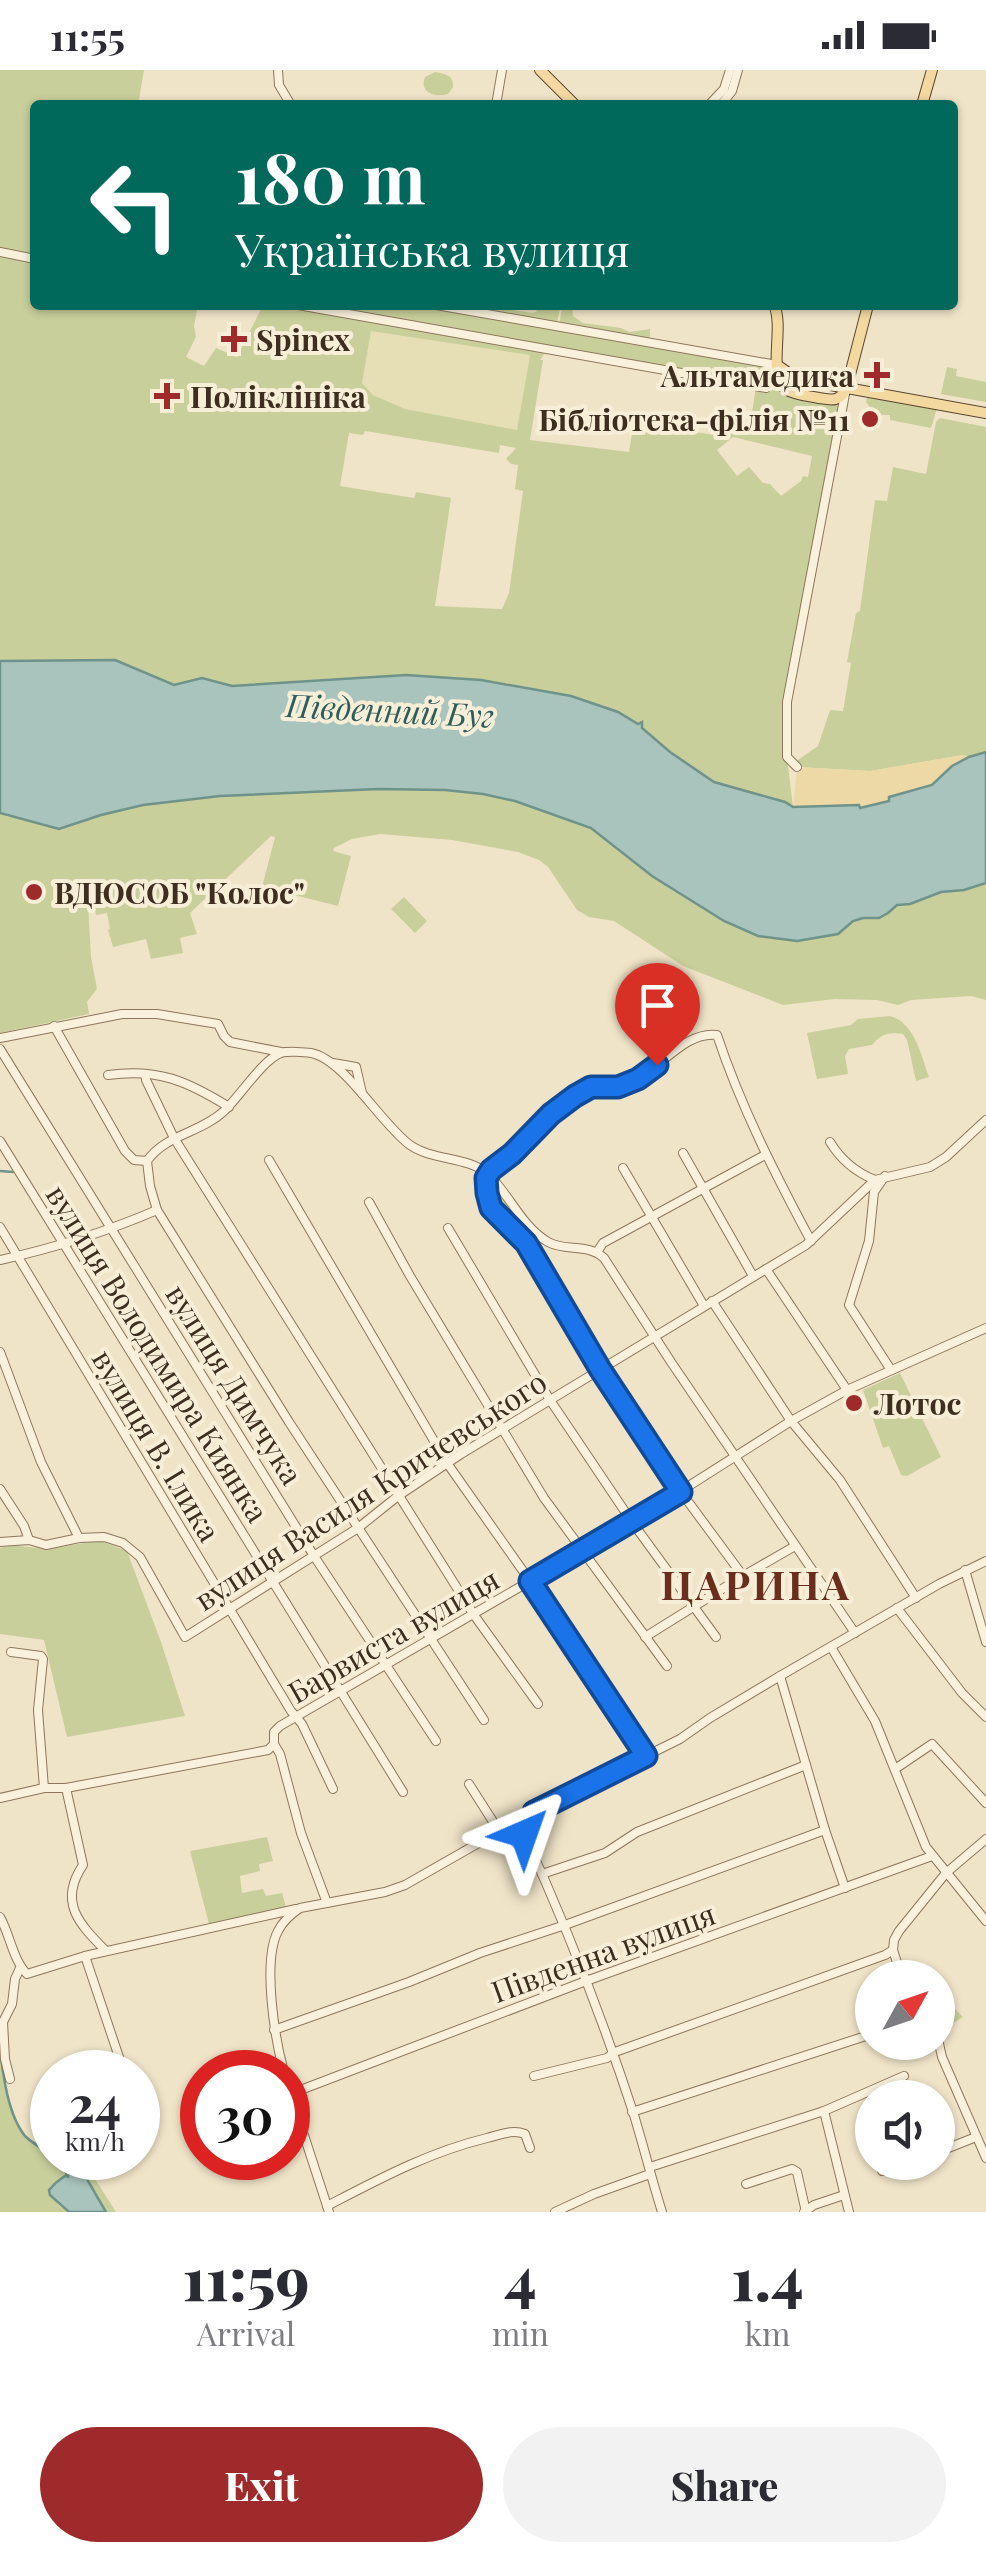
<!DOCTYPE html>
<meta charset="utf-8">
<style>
body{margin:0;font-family:"Playfair Display",serif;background:#f2f2f3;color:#2b2b33;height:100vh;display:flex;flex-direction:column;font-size:38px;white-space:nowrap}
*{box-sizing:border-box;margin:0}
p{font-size:32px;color:#7c7c81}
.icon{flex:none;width:55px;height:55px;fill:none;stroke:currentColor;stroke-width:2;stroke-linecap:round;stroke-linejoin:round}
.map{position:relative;height:2142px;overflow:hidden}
.details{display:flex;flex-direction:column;background:#fff;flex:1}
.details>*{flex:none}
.banner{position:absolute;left:30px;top:30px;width:928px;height:210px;border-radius:10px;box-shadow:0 2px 8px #0004;background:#00695c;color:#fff;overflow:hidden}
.needle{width:65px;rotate:50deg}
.tools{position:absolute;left:855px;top:1890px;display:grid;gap:20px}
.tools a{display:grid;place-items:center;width:100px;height:100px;border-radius:50%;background:#fff;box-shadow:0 2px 8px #0004;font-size:50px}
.speed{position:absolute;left:30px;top:1980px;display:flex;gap:20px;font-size:50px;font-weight:700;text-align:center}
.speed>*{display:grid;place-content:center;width:130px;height:130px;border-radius:50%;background:#fff;box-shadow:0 2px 8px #0004;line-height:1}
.speed small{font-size:25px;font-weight:400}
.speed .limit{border:15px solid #d22;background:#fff;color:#111}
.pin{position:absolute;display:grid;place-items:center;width:85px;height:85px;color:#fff;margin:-102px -42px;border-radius:50% 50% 50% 0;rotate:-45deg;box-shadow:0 0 10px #0007}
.pin .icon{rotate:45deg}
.me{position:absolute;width:110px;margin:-55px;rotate:43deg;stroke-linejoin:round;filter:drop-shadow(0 0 8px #0008)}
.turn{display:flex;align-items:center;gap:35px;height:210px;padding:0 40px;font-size:45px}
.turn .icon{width:130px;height:130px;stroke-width:2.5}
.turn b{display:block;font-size:70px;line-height:85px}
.eta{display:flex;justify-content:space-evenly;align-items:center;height:170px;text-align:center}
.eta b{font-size:60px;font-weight:800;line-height:70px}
.action{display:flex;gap:20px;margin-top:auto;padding:20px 40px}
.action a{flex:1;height:115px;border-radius:60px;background:#9e2a2b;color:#fff;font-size:40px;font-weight:800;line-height:115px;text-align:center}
.action a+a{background:#f2f2f3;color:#2b2b33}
.status{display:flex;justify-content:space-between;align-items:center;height:70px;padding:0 50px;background:#fff;direction:ltr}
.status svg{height:28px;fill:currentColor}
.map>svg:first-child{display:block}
.farmland{fill:#e6deb5}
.green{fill:#c9cf9b;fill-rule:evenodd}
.sand{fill:#ecd9a5}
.water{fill:#a9c4bc;stroke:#6f938a;stroke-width:2.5}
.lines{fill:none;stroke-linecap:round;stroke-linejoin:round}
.stream{stroke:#6f938a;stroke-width:2.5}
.minor-casing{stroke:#8d765c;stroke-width:10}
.major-casing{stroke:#5b4430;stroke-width:12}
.minor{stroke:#faf1dc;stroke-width:8}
.major{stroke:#f3d9a0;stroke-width:10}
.route-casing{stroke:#114b97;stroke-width:25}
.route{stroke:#1a73e8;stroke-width:18}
.poi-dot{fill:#9e2a2b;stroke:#f7eed8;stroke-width:4}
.labels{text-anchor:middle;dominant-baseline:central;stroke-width:8;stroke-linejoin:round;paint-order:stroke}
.poi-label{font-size:30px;font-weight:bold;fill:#3d2e20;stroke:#f7eed8;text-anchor:start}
.street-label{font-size:30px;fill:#3d2e20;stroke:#f7eed8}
.water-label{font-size:32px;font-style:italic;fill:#2f5d5a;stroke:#f7eed8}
.district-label{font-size:40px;font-weight:bold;letter-spacing:2.5px;fill:#6b2e1e;stroke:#f7eed8}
</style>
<div class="status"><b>11:55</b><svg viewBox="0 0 49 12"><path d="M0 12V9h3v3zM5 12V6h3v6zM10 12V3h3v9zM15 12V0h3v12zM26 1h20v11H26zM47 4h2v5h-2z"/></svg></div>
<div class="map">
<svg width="986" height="2142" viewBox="0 0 986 2142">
<rect width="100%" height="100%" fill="#f0e4c8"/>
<path class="farmland" d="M371,260l159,25 -13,76 -112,-22 -32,-14 -11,-12z"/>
<g class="green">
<path d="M0,0h144l-6,35h-103v200h163l-4,21 2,11 -10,20 18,9 12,-18 21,9 26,-52h173l326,58 7,14 15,17 57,11 -54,297v55l6,50 -8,-5 -71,-20 -44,-30 -28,-24v-5l-4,1c-104,-52 -215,-51 -329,-44 -26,2 -51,7 -77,6 -10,-1 -19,-6 -29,-7 -8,-1 -15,4 -22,5 -8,2 -15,-1 -23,-4l-158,-2zM371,261l159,24 -13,75 -112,-21 -32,-14 -11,-12zM548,278l208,39 -5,32 -25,18 -92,-15 -5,30 -99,-12 13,-80h-3zM365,361l134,22 1,-8 16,3 -10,11 5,5 7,1 -3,24 8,2 -14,102 -7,16 -67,-3 16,-108 -35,-6 -2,6 -74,-12 9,-53 14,2zM733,367l79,19 -4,21 -5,-1 -2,5 -20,15 -11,-12 -7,-1 -14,-16 -12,9 -20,-26z"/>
<path d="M435,2c10,2 19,3 18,15l-5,7c-14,4 -29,-2 -23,-17z"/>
<path d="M467,235h31l3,3 31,5 4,-1 3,-7h22l-4,18 -90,-15z"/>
<path d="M563,235h9l1,11 10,7 38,5 9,4 20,-3v8l-1,2 -90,-15z"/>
<path d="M947,297l10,2 -1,7 30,6v20l-45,-8z"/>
<path d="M868,323l70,12 -7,23 -41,-8v-5h-14l-10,-13z"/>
<path d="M940,348l46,9v325l-17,5 -6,-2 -93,16 -73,-4 1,-7 20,-14 12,-36 13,1 8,-48 -4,-1 9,-49 4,-2 15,-111 12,1 6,-34 33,7 10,-52z"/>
<path d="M378,719c36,0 74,-2 109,6 34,7 66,20 98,31l10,-5 249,106 14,-8 21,-1 18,-13 13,-1 31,-12 22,-2 23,-7v117l-15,-4 -60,4 -13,5 -21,-5 -42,-1 -52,6 -100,-39 -69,-45 -25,-4 -12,-7 -29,-43 -9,-7 -21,-8 -66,-12 -72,-6 -28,5 -18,9 -1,3 18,5 -13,50 -76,-19 13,-50 -4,-1 -81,77 7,21 -17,4 3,15 -32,6 -5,-20 -33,8 -5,-17 2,-1 -3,-16 -11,2 -3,-13 -5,1 3,54 6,32 -10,13 2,12 -89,19v-220l8,4 73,4 70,-18 69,-7z"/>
<path d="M404,827l23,24 -12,12 -24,-24z"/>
<path d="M890,946c25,7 31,39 39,61l-13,4 -9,-41 -4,-6c-14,-2 -22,0 -31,11l-23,4 -4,7 3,18 -31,5 -10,-46 44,-8 7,-6z"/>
<path d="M496,1121l43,50 -5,2 -39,-38 -1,-10z"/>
<path d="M900,1303l41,84 -34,19 -6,-1 -12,-29 -6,2 -20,-58z"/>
<path d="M100,1471l27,10 34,91 24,74 -118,21 -23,-97 -44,-6v-86c18,-6 32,2 50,0 17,-1 33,-6 50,-7z"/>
<path d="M267,1767l6,24 -14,3 1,7 -20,5 2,17 21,-4 3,7 16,-3 4,14 -77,17 -19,-73z"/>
<path d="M942,1926l21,21 -21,13 -4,-2v-28z"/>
<path d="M0,1979c3,27 9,73 31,92 6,5 13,7 21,10v7h18l15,5 31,49h-10c-8,-10 -18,-30 -22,-43l-26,36 11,7h-69z"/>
</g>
<path class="sand" d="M963,685l6,2 -17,9 -20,19 -42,16 -30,7 -1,-3 -66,2 4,-40 73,4z"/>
<g class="water">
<path d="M115,590l59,25 28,-7 30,8 174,-11 75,5 90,16 47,16 20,12 4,-2v6l28,24 44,30 71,20 8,5 66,-2 1,3 29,-7v-4l43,-12 20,-19 17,-9 17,-5v131l-22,7 -23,2 -31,12 -13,1 -9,8 -9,5h-16l-10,3 -15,13 -41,7 -39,-5 -34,-15 -72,-45 -61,-48 -76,-27 -32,-7 -38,-4 -67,-1 -158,7 -77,9 -42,10 -42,14 -59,-16v-152z"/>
<path d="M84,2098l4,13 18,31h-37l-19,-17 -1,-5c9,-11 21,-18 35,-22z"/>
</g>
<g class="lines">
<g class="stream">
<path d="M0,1101l13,1"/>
<path d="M0,1979c3,26 8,66 25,87 8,8 18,13 27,18"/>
<path d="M58,2088l10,19"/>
</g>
<defs>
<g id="minor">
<path d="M278,0l1,15 12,20"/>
<path d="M496,35l6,-35"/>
<path d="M709,35l15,-16 6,-19"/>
<path d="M721,35l11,-14 6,-21"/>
<path d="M0,182l35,7"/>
<path d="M298,235l468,83"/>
<path d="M436,235l341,60"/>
<path d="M797,697l-10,-10v-55l58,-308"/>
<path d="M54,956l71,125 9,9 13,1 3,25 7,24 132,212 195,298"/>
<path d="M0,968l122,-24h35l61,10 6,12 6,6 51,10"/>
<path d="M0,979l314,507 122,185"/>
<path d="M333,993l23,4 6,26"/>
<path d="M145,1004l1,6 28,58 300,477 64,89"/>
<path d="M108,1005c50,-7 79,6 121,32"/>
<path d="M0,1071l403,651"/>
<path d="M830,1072c11,18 25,30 45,38l55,-13 16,-10 40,-37"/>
<path d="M683,1083l70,123"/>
<path d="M269,1090l178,303 83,118 116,175"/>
<path d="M147,1091c18,-26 53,-28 76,-49 15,-13 40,-53 58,-59 6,-2 24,-1 30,0 33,6 70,71 99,92 23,16 57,11 78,29 22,21 33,52 60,68 18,10 40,1 56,16l67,104 184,271"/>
<path d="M623,1098l81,138"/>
<path d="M487,1104c9,-10 21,-16 31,-25 20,-18 43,-53 71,-61 16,-4 31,0 46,-8 26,-12 50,-49 82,-45 24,72 58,139 94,206"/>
<path d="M487,1105v18l4,15 35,35 74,126 81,123 62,84"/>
<path d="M885,1106l-11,16 -5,49 -20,64 42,65"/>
<path d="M369,1132l41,74 134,222 123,168"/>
<path d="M0,1157l291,484 11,13 31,65"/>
<path d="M448,1158l102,172 82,122 84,115"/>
<path d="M597,1182l6,-9 162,-88"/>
<path d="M0,1190c54,-12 106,-28 157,-50"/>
<path d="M766,1199l81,121"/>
<path d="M712,1231l79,120 49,59 76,118"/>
<path d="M0,1282l41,110 38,76"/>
<path d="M0,1419l24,37 5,14"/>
<path d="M0,1472l29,-2 17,5 33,-7 25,-1 19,6 17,14 45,80 173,-109 40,-32 63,-42 345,-209 69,-65"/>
<path d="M965,1500l21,72"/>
<path d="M897,1538l65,85 24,24"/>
<path d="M645,1567l98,-61 52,-30"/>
<path d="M831,1577l44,74 51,126 60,74"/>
<path d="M11,1582l30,4 2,3 -5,51 6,78"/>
<path d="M780,1606l45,154 20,58"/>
<path d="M274,1674l6,10 21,79 26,70"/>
<path d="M895,1699l37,-25 54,59"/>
<path d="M469,1714l30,47"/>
<path d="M66,1718l17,77c-25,37 -4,59 23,86"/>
<path d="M0,1728l44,-10h22l202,-38 6,-6v-12l6,-6 352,-204 159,-101 56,-31 139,-62"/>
<path d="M533,1742v8l-9,11v3c42,91 79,186 110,281 10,33 18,65 28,97"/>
<path d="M542,1804l63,-21 32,-21 169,-67"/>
<path d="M0,1847c10,18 13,43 27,57l58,-18 211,-47"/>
<path d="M893,1880l9,28"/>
<path d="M85,1886l39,116"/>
<path d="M274,1960l135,-48 71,-29 85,-28 260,-95"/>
<path d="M938,1969l4,18 44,101"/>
<path d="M284,2002c-9,-32 -22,-111 -6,-141 5,-10 13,-17 22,-23l85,-16 20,-7 128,-73 147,-73 30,-21 70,-42 159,-92 47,-23"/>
<path d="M534,2006l73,-18 8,-6 270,-97 8,-5 1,-10 5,-9 47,-58 40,-34"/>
<path d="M10,2009l-5,-20 -2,-37 9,-18 3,-25 5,-11"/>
<path d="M288,2016l41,126"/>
<path d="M290,2024l296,-113 346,-125"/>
<path d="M824,2041l25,101"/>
<path d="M632,2042l240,-78"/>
<path d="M938,2082l38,-15"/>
<path d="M650,2097l174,-56 80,-35"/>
<path d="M882,2101l28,-9"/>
<path d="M746,2114l46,-15 5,3 9,40"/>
<path d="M327,2136c52,-27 102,-54 160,-68 13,-3 25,-9 38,-4l5,14"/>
<path d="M555,2142l39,-18 56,-20"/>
<path d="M804,2142l10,-7 30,-10"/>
</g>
<g id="major">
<path d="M540,0l35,35"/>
<path d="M922,35l10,-35"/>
<path d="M774,235c11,23 -8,71 13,85 9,5 22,6 32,8 13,2 19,4 27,-8"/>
<path d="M777,295l20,14 189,34"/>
<path d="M846,320l22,-85"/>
</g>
</defs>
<use href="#minor" class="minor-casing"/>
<use href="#major" class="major-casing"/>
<use href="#minor" class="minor"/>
<use href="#major" class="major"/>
</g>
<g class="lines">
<defs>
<path id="route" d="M524,1764v-3l10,-11v-8l112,-56 -116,-175 151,-89 -81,-123 -74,-126 -35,-35 -4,-15 -1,-15 5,-8 21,-16 39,-40 24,-18 16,-9h27l20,-8 19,-14"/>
</defs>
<use href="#route" class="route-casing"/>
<use href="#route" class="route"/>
</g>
<g class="poi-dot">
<path d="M229 254h10v10h10v10h-10v10h-10v-10h-10v-10h10z"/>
<path d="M872 290h10v10h10v10h-10v10h-10v-10h-10v-10h10z"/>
<path d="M162 311h10v10h10v10h-10v10h-10v-10h-10v-10h10z"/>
<circle cx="870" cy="349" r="10"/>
<circle cx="34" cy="822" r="10"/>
<circle cx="854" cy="1333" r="10"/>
</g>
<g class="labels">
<g class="poi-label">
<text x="256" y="269">Spinex</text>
<text x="854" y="305" text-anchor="end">Альтамедика</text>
<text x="190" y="326">Поліклініка</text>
<text x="850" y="349" text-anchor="end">Бібліотека-філія №11</text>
<text x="54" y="822">ВДЮСОБ "Колос"</text>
<text x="874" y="1333">Лотос</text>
</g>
<g class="street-label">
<text transform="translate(158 1283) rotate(58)">вулиця Володимира Киянка</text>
<text transform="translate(235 1314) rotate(58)">вулиця Димчука</text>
<text transform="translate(157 1375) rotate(59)">вулиця В. Ілика</text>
<text transform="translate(370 1420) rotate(-33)">вулиця Василя Кричевського</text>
<text transform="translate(393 1565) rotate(-30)">Барвиста вулиця</text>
<text transform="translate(603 1882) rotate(-20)">Південна вулиця</text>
</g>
<g class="water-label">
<text transform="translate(390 639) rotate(3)">Південний Буг</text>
</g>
<g class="district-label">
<text x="756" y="1513">ЦАРИНА</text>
</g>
</g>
</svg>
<div class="tools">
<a><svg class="needle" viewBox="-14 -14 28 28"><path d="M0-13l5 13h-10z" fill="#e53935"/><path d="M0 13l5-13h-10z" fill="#7c7c81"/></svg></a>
<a><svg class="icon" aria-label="sound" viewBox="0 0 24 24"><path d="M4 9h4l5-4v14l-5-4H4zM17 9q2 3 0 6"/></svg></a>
</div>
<div class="speed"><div>24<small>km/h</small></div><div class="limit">30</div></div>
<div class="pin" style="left:657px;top:995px;background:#d93025"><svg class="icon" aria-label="arrive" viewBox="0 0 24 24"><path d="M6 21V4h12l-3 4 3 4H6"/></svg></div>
<svg class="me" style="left:524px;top:1764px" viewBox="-20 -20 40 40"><path d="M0-17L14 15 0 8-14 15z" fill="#1a73e8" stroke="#fff" stroke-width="4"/></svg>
<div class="banner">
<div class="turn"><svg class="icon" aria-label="left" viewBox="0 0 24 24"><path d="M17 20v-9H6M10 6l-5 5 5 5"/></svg><div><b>180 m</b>Українська вулиця</div></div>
</div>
</div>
<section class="details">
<div class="eta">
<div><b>11:59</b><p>Arrival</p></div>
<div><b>4</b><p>min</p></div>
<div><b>1.4</b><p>km</p></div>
</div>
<div class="action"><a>Exit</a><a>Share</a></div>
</section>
